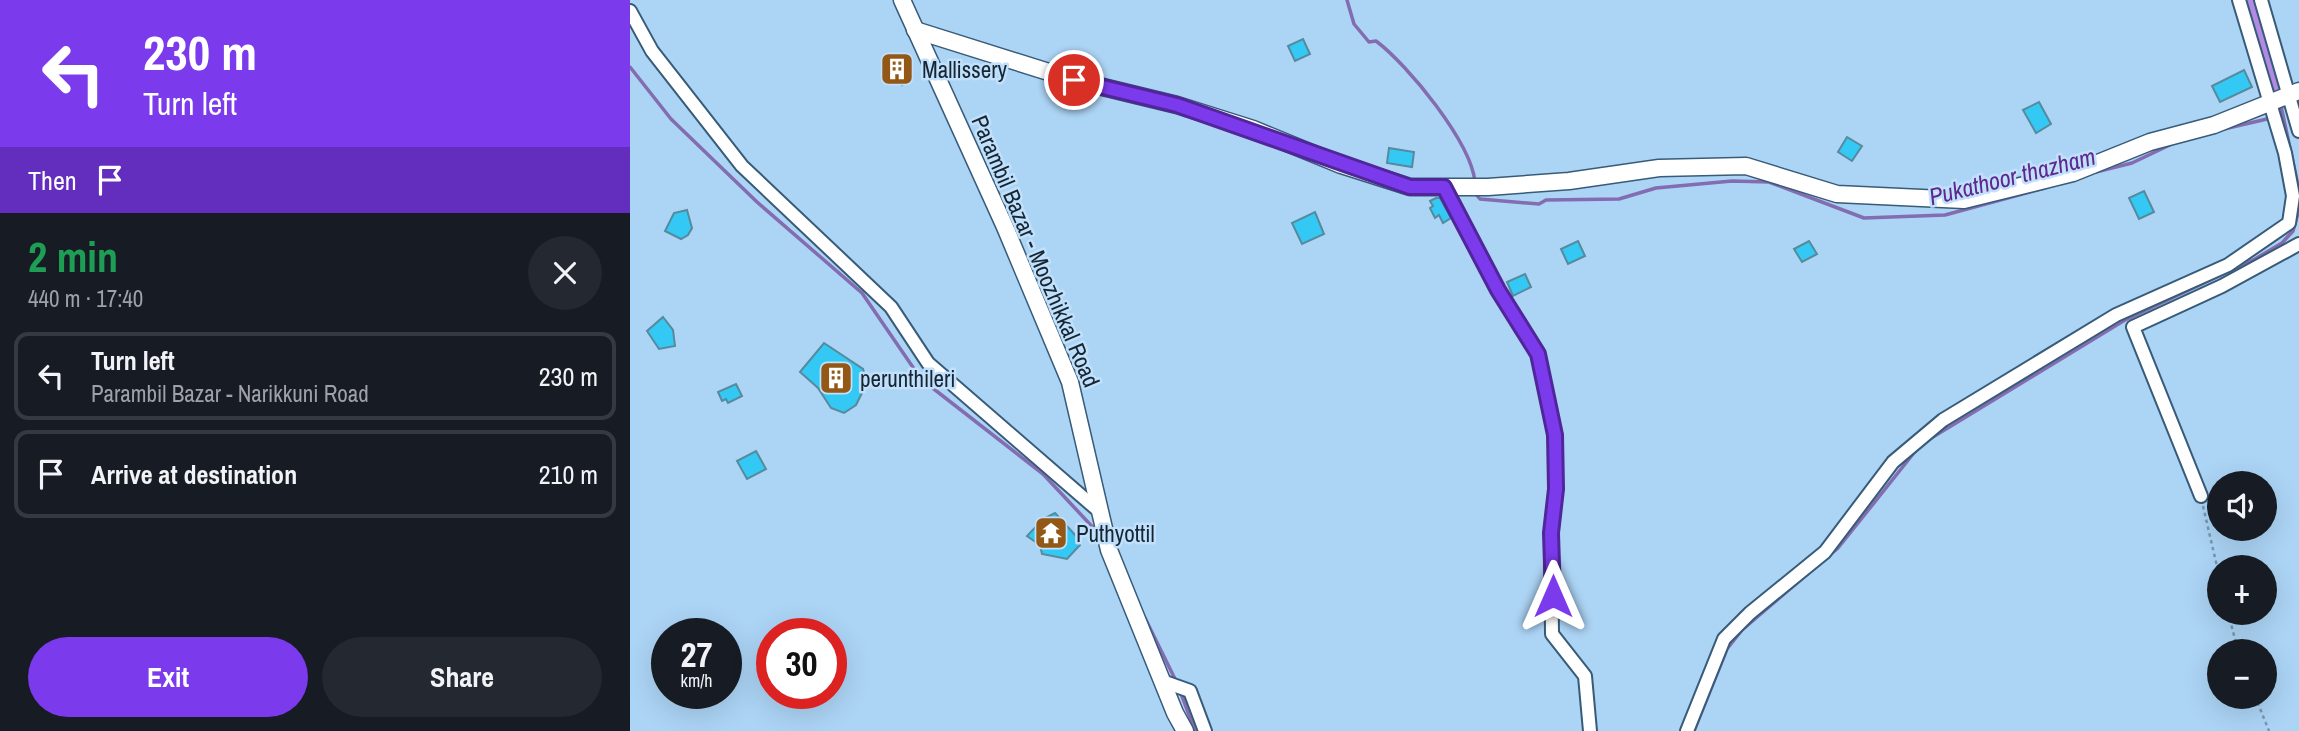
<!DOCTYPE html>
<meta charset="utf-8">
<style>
body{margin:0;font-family:"Archivo Narrow",sans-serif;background:#242831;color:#f1f3f6;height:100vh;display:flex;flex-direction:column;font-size:26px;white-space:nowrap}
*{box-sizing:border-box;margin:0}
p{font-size:23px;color:#9ea1a6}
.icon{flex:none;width:38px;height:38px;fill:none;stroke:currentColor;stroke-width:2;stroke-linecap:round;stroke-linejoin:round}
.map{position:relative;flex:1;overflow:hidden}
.details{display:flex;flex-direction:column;background:#171b24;width:630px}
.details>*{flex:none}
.hud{background:#7c3aed;color:#fff;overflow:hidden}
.buttons{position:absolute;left:1577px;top:471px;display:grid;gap:14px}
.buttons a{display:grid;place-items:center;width:70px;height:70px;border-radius:50%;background:#171b24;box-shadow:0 7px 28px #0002;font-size:35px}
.speed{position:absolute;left:21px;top:618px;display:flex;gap:14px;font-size:35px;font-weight:700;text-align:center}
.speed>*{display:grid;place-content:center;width:91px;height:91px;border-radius:50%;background:#171b24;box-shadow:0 7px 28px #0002;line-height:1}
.speed small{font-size:18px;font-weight:400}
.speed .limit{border:10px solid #d22;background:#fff;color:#111}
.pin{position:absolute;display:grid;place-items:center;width:60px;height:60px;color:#fff;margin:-30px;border:4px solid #fff;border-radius:50%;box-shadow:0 2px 7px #0007}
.me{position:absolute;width:77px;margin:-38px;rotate:0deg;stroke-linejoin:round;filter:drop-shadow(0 0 5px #0008)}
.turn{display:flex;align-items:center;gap:24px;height:147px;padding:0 28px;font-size:32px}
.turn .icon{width:91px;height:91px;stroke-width:2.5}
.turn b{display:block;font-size:49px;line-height:60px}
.then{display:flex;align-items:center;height:66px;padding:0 28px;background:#0003;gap:14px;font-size:26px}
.round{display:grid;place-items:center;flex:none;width:74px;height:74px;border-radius:37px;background:#242831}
.headline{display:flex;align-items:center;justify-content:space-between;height:119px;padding:0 28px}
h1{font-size:42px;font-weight:700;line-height:52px;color:#1e9e55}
.button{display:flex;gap:14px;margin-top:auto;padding:14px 28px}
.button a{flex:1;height:80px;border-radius:42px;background:#7c3aed;color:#fff;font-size:28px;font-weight:700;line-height:80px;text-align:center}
.button a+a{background:#242831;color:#f1f3f6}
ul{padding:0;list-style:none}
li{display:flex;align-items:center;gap:21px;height:88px;margin:0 14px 10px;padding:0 14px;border:4px solid #363941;border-radius:14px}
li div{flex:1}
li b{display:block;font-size:26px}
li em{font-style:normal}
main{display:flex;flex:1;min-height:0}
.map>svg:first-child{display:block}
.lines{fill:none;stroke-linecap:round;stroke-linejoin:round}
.stream{stroke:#836caf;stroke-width:3.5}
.canal{stroke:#b28ae4;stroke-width:12}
.building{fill:#34c8f5;stroke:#568a9d;stroke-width:2}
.minor-casing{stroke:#375b78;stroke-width:16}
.secondary-casing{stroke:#375b78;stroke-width:19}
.path{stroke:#7897b1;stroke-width:2.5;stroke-dasharray:3.5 3.5;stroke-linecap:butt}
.minor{stroke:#fff;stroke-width:12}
.secondary{stroke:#fff;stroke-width:16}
.route-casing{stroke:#51269a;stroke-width:18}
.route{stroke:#7c3aed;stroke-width:12}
.labels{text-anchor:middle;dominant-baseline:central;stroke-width:5;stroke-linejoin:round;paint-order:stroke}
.poi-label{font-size:23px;fill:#162532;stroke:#c0e0fb;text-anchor:start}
.street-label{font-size:23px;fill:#162532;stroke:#c0e0fb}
.water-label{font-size:24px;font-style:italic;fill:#5e2890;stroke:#c0e0fb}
</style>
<main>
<section class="details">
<div class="hud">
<div class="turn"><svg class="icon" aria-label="left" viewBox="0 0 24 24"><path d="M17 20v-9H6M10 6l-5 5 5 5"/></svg><div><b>230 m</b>Turn left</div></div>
<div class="then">Then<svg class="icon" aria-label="arrive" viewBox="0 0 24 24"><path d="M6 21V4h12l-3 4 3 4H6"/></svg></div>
</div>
<div class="headline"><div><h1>2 min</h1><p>440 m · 17:40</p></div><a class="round"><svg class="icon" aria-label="close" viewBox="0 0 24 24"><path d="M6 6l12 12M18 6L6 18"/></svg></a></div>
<ul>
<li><svg class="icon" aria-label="left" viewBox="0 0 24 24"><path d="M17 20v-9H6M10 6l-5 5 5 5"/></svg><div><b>Turn left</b><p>Parambil Bazar - Narikkuni Road</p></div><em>230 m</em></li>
<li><svg class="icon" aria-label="arrive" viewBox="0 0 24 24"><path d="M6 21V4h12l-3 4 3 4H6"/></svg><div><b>Arrive at destination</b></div><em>210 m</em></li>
</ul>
<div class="button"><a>Exit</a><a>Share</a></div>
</section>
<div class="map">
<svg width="1669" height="731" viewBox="0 0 1669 731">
<rect width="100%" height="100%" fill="#acd4f5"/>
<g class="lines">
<g class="stream">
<path d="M717,0l7,24 15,18 7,-1c32,24 95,101 99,141"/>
<path d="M0,67l41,52 86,83 105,91 59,86 122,95 57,61"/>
<path d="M1651,106l18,84"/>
<path d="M1594,129l43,-10"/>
<path d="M1466,172l36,-9 42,-20"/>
<path d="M845,193l5,6 59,5 7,-4 73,-1 37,-11 76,-7 37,1 95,36 81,-3 100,-27"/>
<path d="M1298,440l197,-120 130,-61 27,-16 11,-12 5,-18 1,-21"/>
<path d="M515,618l32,65"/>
<path d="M550,691l15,40"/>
<path d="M1064,731l33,-82 15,-19 96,-82 79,-99"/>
</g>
<path class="canal" d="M1622,0l26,89"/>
</g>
<g class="building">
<path d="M673,39l7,15 -15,7 -7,-15z"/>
<path d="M266,56l12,25 -6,4 -15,-26z"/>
<path d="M1614,70l8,17 -32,15 -8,-16z"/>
<path d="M1409,102l12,22 -15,9 -13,-23z"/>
<path d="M1217,137l15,9 -10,15 -14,-9z"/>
<path d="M759,148l25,4 -2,15 -25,-4z"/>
<path d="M1514,191l10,21 -15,7 -10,-21z"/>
<path d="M806,198h4l11,20 -8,5 -4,-8 -4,3 -5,-10 3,-2 -3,-5z"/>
<path d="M57,210l5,18 -4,7 -7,4 -16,-8 9,-18z"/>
<path d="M685,212l9,22 -22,10 -10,-21z"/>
<path d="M948,241l7,15 -17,8 -7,-15z"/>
<path d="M1179,241l8,13 -15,8 -8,-13z"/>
<path d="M895,274l6,13 -18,9 -6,-14z"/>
<path d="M33,317l10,13 2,16 -16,3 -12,-18z"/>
<path d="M194,343l39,26 4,14 -11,22 -12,8 -13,-5 -13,-20 -18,-16z"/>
<path d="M106,384l6,12 -14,7 -2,-4 -4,2 -4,-9z"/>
<path d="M126,451l10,18 -19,10 -10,-18z"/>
<path d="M425,513l22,24 3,8 -13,14 -25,-5 -2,-9 -13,-9 16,-17z"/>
</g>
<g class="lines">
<defs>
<g id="minor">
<path d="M1631,0l38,131"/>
<path d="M0,11l22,40 90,115 149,141 37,56 172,149"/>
<path d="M814,187l54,103 40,63 17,82 1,54 -5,44 1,101 33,42 5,55"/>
<path d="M1571,496l-68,-169 89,-41 77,-42"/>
<path d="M532,681l28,10 15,40"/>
<path d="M1057,731l37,-92 26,-26 75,-61 68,-90 50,-42 173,-105 112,-50 61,-42 4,-27 -8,-43 -46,-153"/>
</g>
<g id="secondary">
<path d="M272,0l103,227 65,155 39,168 66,163 10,18"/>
<path d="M285,30l159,50 103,25 76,24 88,36 69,22h78l81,-6 90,-13 87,-2 91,28 127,6 109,-27 77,-31 64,-17 85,-34"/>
</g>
</defs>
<use href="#minor" class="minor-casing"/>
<use href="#secondary" class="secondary-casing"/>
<g class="path">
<path d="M1573,506l16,69"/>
<path d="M1598,612l10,39"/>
<path d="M1625,696l14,35"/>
</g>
<use href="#minor" class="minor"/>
<use href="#secondary" class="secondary"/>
</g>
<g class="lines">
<defs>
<path id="route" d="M444,80l103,25 233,82h34l54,103 40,64 17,81 1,54 -5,44 2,63"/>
</defs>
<use href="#route" class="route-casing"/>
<use href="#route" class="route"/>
</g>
<defs>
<symbol id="building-square" viewBox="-11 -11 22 22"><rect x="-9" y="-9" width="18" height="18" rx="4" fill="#935816" stroke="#c0e0fb"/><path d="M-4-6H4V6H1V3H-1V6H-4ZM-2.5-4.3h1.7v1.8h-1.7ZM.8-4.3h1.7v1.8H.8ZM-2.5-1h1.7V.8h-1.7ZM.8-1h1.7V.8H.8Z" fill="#fff"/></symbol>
<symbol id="temple-square" viewBox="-11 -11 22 22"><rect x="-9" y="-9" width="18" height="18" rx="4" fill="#935816" stroke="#c0e0fb"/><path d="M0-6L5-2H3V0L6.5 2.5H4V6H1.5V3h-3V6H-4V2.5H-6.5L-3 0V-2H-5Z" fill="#fff"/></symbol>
</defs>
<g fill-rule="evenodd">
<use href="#building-square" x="248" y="50" width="38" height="38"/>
<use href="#building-square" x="187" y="359" width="38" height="38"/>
<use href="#temple-square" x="402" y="514" width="38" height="38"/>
</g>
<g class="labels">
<g class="poi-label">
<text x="292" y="69">Mallissery</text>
<text x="230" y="378">perunthileri</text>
<text x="446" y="533">Puthyottil</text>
</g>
<g class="street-label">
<text transform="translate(406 251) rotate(67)">Parambil Bazar - Moozhikkal Road</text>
</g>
<g class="water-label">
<text transform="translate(1382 176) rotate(-14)">Pukathoor thazham</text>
</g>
</g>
</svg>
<div class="buttons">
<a><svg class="icon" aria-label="sound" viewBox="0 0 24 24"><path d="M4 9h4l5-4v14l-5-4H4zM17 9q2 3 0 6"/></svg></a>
<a>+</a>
<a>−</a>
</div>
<div class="speed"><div>27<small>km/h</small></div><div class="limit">30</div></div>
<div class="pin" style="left:444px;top:80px;background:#d93025"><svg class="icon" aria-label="arrive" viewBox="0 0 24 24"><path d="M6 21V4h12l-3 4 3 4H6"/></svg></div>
<svg class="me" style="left:923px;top:596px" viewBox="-20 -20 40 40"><path d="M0-17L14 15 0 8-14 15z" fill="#7c3aed" stroke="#fff" stroke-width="4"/></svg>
</div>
</main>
